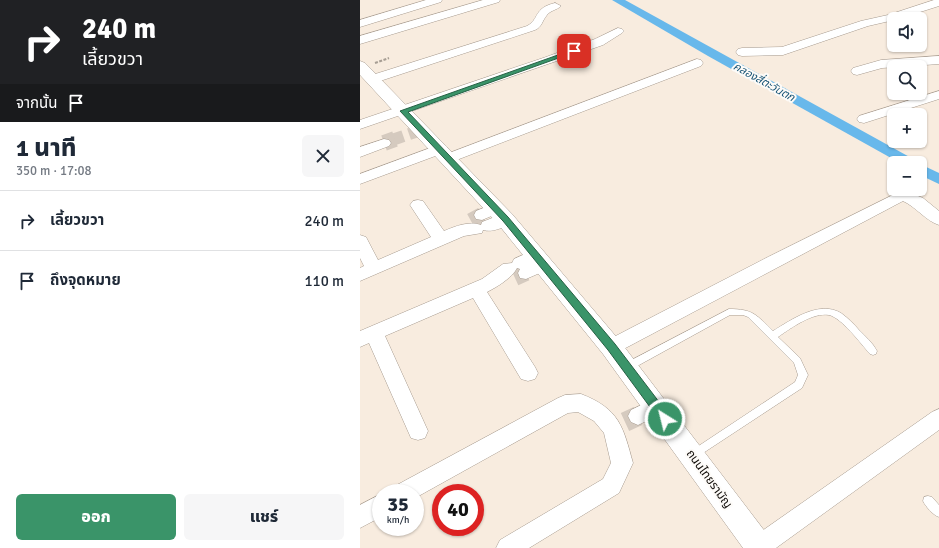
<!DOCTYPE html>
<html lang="th">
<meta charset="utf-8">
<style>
body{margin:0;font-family:Signika,"Noto Sans Thai",sans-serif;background:#f6f6f7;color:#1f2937;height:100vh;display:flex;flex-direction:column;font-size:15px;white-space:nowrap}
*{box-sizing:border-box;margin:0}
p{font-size:13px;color:#747a83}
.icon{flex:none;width:22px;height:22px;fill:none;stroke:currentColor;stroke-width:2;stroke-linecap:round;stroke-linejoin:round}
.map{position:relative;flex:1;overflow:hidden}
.panel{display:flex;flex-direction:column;background:#fff;width:360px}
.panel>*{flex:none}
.guide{background:#202124;color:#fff;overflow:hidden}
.tools{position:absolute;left:527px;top:12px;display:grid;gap:8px}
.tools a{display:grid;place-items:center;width:40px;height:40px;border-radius:6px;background:#fff;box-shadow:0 1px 3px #0004;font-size:20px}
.speed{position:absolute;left:12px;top:484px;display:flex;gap:8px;font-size:20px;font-weight:700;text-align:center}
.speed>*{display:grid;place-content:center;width:52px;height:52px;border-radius:50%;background:#fff;box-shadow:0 1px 3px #0004;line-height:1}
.speed small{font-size:10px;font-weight:400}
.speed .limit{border:6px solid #d22;background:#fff;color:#111}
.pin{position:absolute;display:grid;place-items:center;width:34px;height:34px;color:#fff;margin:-17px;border-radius:8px;box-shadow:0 2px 6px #0006}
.me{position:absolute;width:44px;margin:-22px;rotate:324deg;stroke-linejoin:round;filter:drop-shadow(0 0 3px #0008)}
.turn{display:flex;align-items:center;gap:14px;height:84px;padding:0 16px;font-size:18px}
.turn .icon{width:52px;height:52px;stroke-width:2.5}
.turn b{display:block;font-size:28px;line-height:34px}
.then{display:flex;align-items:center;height:38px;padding:0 16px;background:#0003;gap:8px;font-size:15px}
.round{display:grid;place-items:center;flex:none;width:42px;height:42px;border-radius:6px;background:#f6f6f7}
.head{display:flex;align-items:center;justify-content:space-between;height:68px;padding:0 16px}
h1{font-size:24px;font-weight:800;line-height:30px}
.action{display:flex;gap:8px;margin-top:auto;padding:8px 16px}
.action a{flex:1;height:46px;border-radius:6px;background:#3a9469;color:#fff;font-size:16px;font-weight:800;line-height:46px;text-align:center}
.action a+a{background:#f6f6f7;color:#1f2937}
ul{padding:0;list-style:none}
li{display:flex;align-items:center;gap:12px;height:60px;padding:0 16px;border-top:1px solid #e0e1e3}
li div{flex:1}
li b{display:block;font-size:15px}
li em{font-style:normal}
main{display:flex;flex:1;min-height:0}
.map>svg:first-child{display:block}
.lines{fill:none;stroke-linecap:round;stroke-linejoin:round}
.canal{fill:#68b8eb;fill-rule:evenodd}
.minor-tunnel-far2{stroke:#d5cabf;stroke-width:12;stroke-dasharray:12 6;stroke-linecap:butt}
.minor-tunnel-far1{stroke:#d5cabf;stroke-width:16;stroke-dasharray:16 8;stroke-linecap:butt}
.minor-tunnel{stroke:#d5cabf;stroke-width:20;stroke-dasharray:20 10;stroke-linecap:butt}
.service-casing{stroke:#a79b8f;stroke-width:1}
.minor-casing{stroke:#a79b8f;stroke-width:1}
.tertiary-casing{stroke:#a79b8f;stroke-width:1}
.path{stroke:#a79e94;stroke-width:2;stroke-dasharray:3 1.5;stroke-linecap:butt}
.service{fill:#fff;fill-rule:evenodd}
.minor{fill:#fff;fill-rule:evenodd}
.tertiary{fill:#fff;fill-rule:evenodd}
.route{fill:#3a9469;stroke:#266044}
.labels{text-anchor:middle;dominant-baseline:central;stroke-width:4;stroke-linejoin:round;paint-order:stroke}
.far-water-label{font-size:11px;font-style:italic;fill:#165375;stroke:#fdfbf8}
.street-label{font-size:12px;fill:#100c08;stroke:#fdfbf8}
</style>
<main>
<section class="panel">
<div class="guide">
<div class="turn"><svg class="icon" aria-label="right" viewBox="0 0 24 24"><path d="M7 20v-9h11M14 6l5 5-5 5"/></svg><div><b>240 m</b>เลี้ยวขวา</div></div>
<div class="then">จากนั้น<svg class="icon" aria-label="arrive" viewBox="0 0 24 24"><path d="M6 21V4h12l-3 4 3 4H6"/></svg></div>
</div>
<div class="head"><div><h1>1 นาที</h1><p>350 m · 17:08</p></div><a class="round"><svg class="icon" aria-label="close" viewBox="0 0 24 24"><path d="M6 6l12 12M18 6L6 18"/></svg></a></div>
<ul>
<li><svg class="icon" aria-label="right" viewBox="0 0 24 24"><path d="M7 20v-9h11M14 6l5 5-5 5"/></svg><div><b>เลี้ยวขวา</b></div><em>240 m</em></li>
<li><svg class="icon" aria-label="arrive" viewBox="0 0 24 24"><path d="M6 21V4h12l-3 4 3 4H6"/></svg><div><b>ถึงจุดหมาย</b></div><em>110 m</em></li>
</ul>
<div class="action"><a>ออก</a><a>แชร์</a></div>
</section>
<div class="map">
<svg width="579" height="548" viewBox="0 0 579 548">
<rect width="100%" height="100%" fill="#f8ecdf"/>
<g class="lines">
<g class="canal">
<path d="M252,0h13l290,160 2,3h-17l-192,-107z"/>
<path d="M560,164l19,9v11l-19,-9z"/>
</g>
<path class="minor-tunnel-far2" d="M32,140l29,-10"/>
<g class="minor-tunnel-far1">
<path d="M24,143l11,-4"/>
<path d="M111,221l11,-6"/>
<path d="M155,278l11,-5"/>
</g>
<path class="minor-tunnel" d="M265,422l13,-6"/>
<defs>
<g id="service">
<path d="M369,309c25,0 27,6 44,22 18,-11 46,-31 68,-18 7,5 13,11 18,17 6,6 14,13 18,21l-1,3 -3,1 -3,-1c-9,-10 -28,-36 -41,-39 -16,-3 -38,13 -51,22l22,21 8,17 -6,13 -108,71 -3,-2 -2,-3 2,-3 104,-69 3,-7 -4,-12 -46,-46 -5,-2h-13l-100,55 -3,1 -3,-1 -1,-3 1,-3z"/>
<path d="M568,496l4,1 7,8v12c-6,-2 -13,-10 -16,-16l1,-4z"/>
</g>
<g id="minor">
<path d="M66,0h16l-1,2 -81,25v-7z"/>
<path d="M123,0h17l-1,2 -139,42v-8z"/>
<path d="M574,0h5v6l-41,13h-4v1l-26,6 -85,29 -41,1 -4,-1 -2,-3 2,-3 4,-1 40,-1 79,-26 27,-6z"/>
<path d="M195,3l6,3c-4,4 -10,4 -14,9 -5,6 -5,12 -12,15l-158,52h-8l-2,-3 2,-3 158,-50c13,-7 6,-18 28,-23z"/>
<path d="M258,28l4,1 2,2 -2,2 -19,12 -243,84v-9l186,-63 49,-18z"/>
<path d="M579,56v8l-57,4 -25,7 -4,-1 -2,-3 2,-3 28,-8z"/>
<path d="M337,59l4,1 2,3 -2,3 -247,95 -5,2 -5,-2 -2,-3 2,-3z"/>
<path d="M579,91v8l-75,24 -5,-1 -2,-3 2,-3z"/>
<path d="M24,139l5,1 2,3 -2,3 -29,11v-10z"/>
<path d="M81,144l5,2 2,3 -2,3 -86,32v-10z"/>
<path d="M543,190l20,8 16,13v14c-13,-4 -23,-18 -36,-24l-285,151 -7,3 -7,-3 -2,-5 2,-5 164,-85z"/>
<path d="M58,200l5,1 21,30c12,-5 24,-10 37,-6l1,-3 23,-9 6,2 2,4c-5,8 -21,14 -30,11l-1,3 -18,3 -104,45v-13l4,-2 -4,-8v-23l6,2 12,23 53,-23 -21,-32 3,-4z"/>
<path d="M136,203l5,1 3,4 -3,4 -19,8 -6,-1 -2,-4 2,-4z"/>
<path d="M174,250l6,2 2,4 -2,4 9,1 2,4 -2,4 -23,10 -6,-1 -2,-5 2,-4 -3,-1c-5,10 -20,19 -30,24l48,75 3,6 -3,6 -7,2 -7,-2 -48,-81 -88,38 43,95 -3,7 -7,2 -7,-2 -42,-95 -9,4v-16l122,-52 21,-15 9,-1 2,-4z"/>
<path d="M221,394c39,15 42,33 52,69l-14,30 -90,55h-33l4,-8 103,-61 8,-16 -7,-30 -10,-12 -16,-9 -10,1 -153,85v-5h-23l3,-7 163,-88 7,-3z"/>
<path d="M296,398l7,3 3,6 -3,6 -25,12 -7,-3 -3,-6 3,-6z"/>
<path d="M579,409v21l-163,118h-31l4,-8 183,-128z"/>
<path d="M21,494v23l-21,11v-23z"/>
</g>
<path id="tertiary" d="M0,61l5,2 147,151 107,126 151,198 4,10h-31l-140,-194 -105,-130 -138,-149z"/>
</defs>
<use href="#service" class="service-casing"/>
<use href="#minor" class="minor-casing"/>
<use href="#tertiary" class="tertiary-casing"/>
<path class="path" d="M15,63l14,-5"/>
<use href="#service" class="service"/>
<use href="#minor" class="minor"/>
<use href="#tertiary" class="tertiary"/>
</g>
<path class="route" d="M212,50l6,1 -170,61 100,105 107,127 54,71 1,4 -1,3 -4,2 -4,-2 -53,-72 -105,-129 -103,-110z"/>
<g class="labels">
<g class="far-water-label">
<text transform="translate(404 82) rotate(29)">คลองสี่ตะวันตก</text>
</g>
<g class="street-label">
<text transform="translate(349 479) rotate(54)">ถนนไทยรามัญ</text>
</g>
</g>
</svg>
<div class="tools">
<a><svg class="icon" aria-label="sound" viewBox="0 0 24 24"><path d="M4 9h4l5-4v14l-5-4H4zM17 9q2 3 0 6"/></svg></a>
<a><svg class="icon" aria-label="search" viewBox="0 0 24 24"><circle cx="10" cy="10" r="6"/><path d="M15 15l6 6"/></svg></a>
<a>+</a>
<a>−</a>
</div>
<div class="speed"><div>35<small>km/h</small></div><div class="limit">40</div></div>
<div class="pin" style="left:214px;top:51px;background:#d93025"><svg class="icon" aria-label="arrive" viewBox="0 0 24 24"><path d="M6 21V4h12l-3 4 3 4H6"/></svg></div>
<svg class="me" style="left:305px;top:419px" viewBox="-20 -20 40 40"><circle r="17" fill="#3a9469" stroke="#fff" stroke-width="3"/><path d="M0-11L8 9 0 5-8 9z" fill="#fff"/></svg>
</div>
</main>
